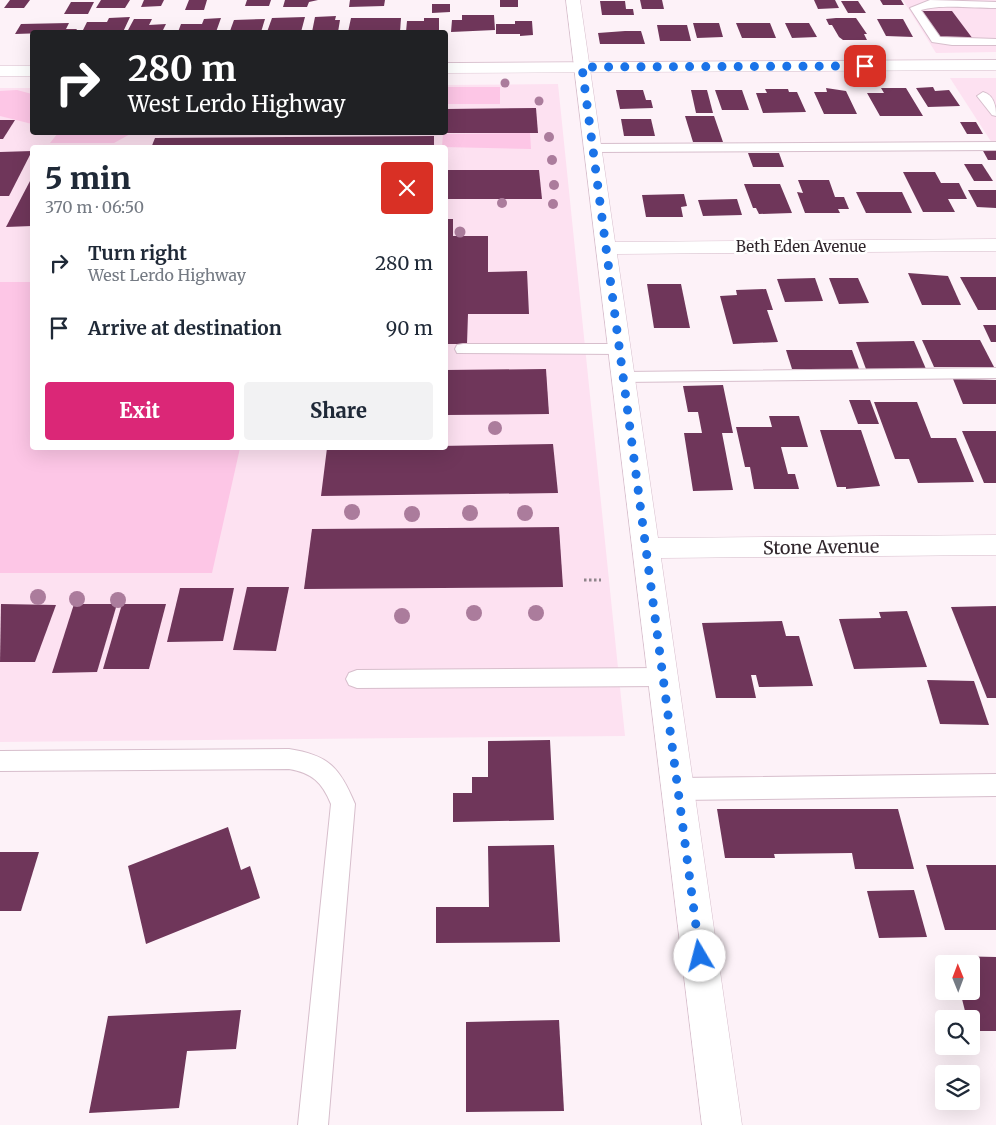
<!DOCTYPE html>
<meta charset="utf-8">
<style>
body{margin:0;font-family:Merriweather,serif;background:#f2f2f3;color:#1f2937;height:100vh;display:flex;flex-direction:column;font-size:19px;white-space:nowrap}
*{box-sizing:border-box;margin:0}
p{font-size:16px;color:#747a83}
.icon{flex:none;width:28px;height:28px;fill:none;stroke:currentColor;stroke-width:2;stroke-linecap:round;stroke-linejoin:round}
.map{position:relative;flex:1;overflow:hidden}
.drawer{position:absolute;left:30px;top:145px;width:418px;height:305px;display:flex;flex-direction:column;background:#fff;border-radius:5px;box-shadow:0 5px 20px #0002}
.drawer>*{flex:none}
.guide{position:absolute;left:30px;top:30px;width:418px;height:105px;border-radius:5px;box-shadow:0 5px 20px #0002;background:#202124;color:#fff;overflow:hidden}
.needle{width:32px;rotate:359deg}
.fabs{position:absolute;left:935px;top:955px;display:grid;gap:10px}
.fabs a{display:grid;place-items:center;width:45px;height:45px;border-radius:5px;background:#fff;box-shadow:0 5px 20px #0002;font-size:25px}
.pin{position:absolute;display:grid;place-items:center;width:42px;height:42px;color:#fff;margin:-21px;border-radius:10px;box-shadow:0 2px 8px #0006}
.me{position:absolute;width:55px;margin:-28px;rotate:352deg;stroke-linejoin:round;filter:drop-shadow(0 0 4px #0008)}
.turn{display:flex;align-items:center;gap:18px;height:105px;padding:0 15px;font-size:22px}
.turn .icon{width:65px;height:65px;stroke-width:2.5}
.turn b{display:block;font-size:35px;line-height:42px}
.round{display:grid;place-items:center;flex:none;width:52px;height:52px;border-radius:5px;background:#f2f2f3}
.overview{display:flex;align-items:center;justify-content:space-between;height:85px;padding:0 15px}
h1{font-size:30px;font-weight:800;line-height:38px}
.action{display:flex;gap:10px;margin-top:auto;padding:10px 15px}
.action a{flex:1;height:58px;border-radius:5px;background:#db2777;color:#fff;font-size:20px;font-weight:800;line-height:58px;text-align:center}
.action a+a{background:#f2f2f3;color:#1f2937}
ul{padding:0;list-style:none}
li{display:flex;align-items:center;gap:15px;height:65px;padding:0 15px}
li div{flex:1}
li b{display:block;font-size:19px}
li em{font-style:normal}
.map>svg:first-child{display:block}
.built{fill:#fde1f1;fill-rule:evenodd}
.green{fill:#fdc6e6}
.building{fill:#6f365a}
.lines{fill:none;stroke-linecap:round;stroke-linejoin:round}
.service-casing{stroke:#d7becc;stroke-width:2}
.minor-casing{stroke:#d7becc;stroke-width:1}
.secondary-casing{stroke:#d7becc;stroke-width:1}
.path{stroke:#90868c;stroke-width:3;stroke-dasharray:2.5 2.5;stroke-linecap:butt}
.service{fill:#fff;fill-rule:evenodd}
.minor{fill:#fff;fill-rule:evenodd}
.secondary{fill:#fff;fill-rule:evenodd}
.tree{fill:#ab7c9c}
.route{stroke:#1a73e8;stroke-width:9;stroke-dasharray:0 16.2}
.labels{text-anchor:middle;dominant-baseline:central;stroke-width:5;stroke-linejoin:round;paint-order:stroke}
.far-street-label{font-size:15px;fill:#30262c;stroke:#fff}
.street-label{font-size:18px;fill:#30262c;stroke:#fff}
</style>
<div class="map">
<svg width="996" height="1125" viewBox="0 0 996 1125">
<rect width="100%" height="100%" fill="#fdf2f8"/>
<g class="built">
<path d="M903,0h93v52l-60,1z"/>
<path d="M950,78h46v65h-4z"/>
<path d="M558,84l67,652 -625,6v-654h32v44h413v-47zM32,148h413v300h-413z"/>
</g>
<g class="green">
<rect x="445" y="87" width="55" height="17"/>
<path d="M17,90l15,4v30l-32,-8v-25z"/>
<path d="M58,133v-1l74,1 -18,10h-64z"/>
<path d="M530,133l1,16 -89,-2 1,-13z"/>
<path d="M0,282h32v166h208l-28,125h-212z"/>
</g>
<g class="building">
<path d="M10,0h20l-6,8h-20z"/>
<path d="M101,0h29l-5,8h-29z"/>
<path d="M144,0h20l-3,6 -20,1z"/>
<path d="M189,0h18l-3,10h-19z"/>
<path d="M247,0h24l-2,6h-24z"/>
<path d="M285,0h33l-9,2 -2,5h-24z"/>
<path d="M350,0h35l-1,6 -35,1z"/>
<rect x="500" y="0" width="18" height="7"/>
<path d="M640,0h22l2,9h-22z"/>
<path d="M814,0h21l4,8 -21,1z"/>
<path d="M880,0h21l3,5h-21z"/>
<path d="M600,1h25l1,8h7l1,6h-32z"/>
<path d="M841,1h17l8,12h-18z"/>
<path d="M71,2h23l-6,12h-24z"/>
<path d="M432,4h18v8l-18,1z"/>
<path d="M921,11h31l21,28 -34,-2z"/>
<path d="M462,15h32l1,15 -44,2 1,-12h10z"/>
<path d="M336,16l-1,4h5l-2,12h-26l3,-15z"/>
<path d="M130,17l-7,15h-41l5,-10h20l2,-4z"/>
<path d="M305,17l-4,15h-34l5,-14z"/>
<path d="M221,18l-5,14h-38l3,-8h21l2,-5z"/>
<path d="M351,18h50l-1,14h-52z"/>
<path d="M424,18h15v14h-33l1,-11h17z"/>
<path d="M836,18h20l11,16h-3l3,6h-24l-4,-3 -7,-12h-3l-3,-6z"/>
<path d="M134,19h18l-3,6 17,-1 -4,8h-35z"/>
<path d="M265,19l-4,13 -31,-1 4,-11z"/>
<path d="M877,19h26l10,18 -27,-1z"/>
<path d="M515,21h17l1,14 -13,1v-2h-24v-10h19z"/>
<path d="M69,23l-3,6h11l-2,3 -60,2 6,-10z"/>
<path d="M693,23h26l4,14 -26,1z"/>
<path d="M736,23h34l6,15h-34z"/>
<path d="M785,23h24l8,14 -25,1z"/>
<path d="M657,25h30l4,16h-31z"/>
<path d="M625,31h16l4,13h-45l-2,-11z"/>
<path d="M933,87l2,4 14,-1 11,16 -32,1 -12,-19z"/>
<path d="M826,88l20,3 11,23h-33l-10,-22h13z"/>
<path d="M881,88h25l17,28h-43l-13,-23h17z"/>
<path d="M765,89h23l1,3h8l9,20 -43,1 -7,-20h11z"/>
<path d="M616,90h27l3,10h5l2,8 -33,1z"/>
<path d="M691,90h16l6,23h-17z"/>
<path d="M715,90h27l7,20h-27z"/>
<path d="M536,108l2,25h-93v-24z"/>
<path d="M685,116h29l9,26h-30z"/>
<path d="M621,119h30l4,17h-31z"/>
<path d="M0,120h15l-12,19h-3z"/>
<path d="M960,122h16l7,12h-16z"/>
<path d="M434,136v12h-283l4,-10z"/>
<path d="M982,149h14v11h-8z"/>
<path d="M32,151l-23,45h-9v-44z"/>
<path d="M748,153h31l5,14h-31z"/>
<path d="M964,164h18l11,17h-19z"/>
<path d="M445,170h94l3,29h-97z"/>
<path d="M903,172h32l6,11h18l8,16h-19l7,13h-32z"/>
<path d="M798,180h31l6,17h9l5,12h-11l2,4h-35l-8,-21 6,1z"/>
<path d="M30,181h2v45l-26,1z"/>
<path d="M744,184h36l12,29 -33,1 -3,-6h-3z"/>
<path d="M968,190h28v18l-19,-1z"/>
<path d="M856,192h46l10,21h-46z"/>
<path d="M684,194l3,12 -6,1 2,10h-37l-4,-22z"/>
<path d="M737,199l5,16 -39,1 -5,-16z"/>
<path d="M445,219h8v17h35v36l39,-1 2,43h-61l-1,30h-22z"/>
<path d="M908,273l40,3 13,29h-39z"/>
<path d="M960,277h36v33h-18z"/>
<path d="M815,278l8,23 -38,1 -8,-23z"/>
<path d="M829,278h29l11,25 -30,1z"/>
<path d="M647,284h34l9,44h-36z"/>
<path d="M766,289l7,21h-6l11,32 -45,2 -13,-48 17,-1 -1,-5z"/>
<path d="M983,325h13v17h-5z"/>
<path d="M922,340h58l14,27h-60z"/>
<path d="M914,341l12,28h-60l-10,-27z"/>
<path d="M786,350h66l7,19h-67z"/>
<path d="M546,369l3,45 -104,1v-45z"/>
<path d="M953,379l43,1v24h-33z"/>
<path d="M723,385l10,48h-11l11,57 -40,1 -9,-58h18l-4,-21h-10l-5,-26z"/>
<path d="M849,400h21l9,24h-21z"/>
<path d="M874,402h43l14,36h25l18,44 -56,1 -9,-24h-14z"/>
<path d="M769,416h30l9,31h-27l7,27h7l4,15h-45l-4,-22h-5l-9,-40h36z"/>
<path d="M820,430h41l19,56 -34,3v-2h-9z"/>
<path d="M962,431h34v52h-12z"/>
<path d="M553,444l5,49 -237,3 6,-48z"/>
<path d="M559,527l4,60 -259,2 8,-60z"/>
<path d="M247,587h42l-13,64 -43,-1z"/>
<path d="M180,588h54l-11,53 -56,1z"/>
<path d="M1,604l55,1 -21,57h-35z"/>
<path d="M74,604h43l-20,68 -45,1z"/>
<path d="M122,604h44l-17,65h-46z"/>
<path d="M996,606v92h-9l-36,-91z"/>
<path d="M907,611l20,56 -73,2 -15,-50 42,-1 -2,-6z"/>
<path d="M782,621l4,15h13l14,50 -54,1 -3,-12h-5l5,23h-40l-14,-75z"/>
<path d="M927,680l47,1 15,44 -49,-1z"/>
<path d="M550,740l4,80 -101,2v-29h19v-16h16v-36z"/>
<path d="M717,809h181l16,60h-59l-3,-16 -78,1 1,4h-50z"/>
<path d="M228,827l13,43 9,-4 10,32 -114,46 -18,-78z"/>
<path d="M554,845l6,97 -124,1v-36h53l-1,-61z"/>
<path d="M0,852h39l-18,59h-21z"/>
<path d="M926,865h70v65h-51z"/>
<path d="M914,890l13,47 -48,1 -12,-47z"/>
<path d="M950,956l46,1v74h-25v-12h-4l-7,-28h11v-27h-19z"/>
<path d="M241,1010l-5,39 -49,2 -8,57 -90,5 19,-97z"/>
<path d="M559,1020l5,91 -98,1v-90z"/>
</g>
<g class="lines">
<defs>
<g id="service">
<path d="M930,0l66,2v6c-22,0 -56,-4 -75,2l19,27 56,2v6h-44l-20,-3 -22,-34z"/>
<path d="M983,92c11,3 13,14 13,24l-4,-1 -15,-19z"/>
<path d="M996,142v8l-403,2 -7,-4 7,-4z"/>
<path d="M463,344h156l6,1 2,4 -2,4 -6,1 -162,-1 -2,-4 2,-4z"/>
<path d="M996,368v10l-373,4 -6,-1 -2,-4 2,-4 6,-1z"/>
<path d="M663,668l8,3 3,6 -3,6 -8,3 -306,2 -8,-3 -3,-6 3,-6 8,-3z"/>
<path d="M289,749c40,6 51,19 66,55l-27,321h-30l33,-321c-9,-22 -19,-31 -42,-35l-289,2v-20z"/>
<path d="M996,774v22l-318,4 -8,-3 -4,-8 4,-8 8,-3z"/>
</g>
<path id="minor" d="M566,0h14l35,242 381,-3v12l-379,3 41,284 338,-3v20l-335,3 81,567h-40z"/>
<g id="secondary">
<path d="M996,60v10l-551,3v-10z"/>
<rect x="0" y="66" width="32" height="10"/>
</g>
</defs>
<use href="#service" class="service-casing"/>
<use href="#minor" class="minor-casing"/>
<use href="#secondary" class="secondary-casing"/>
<path class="path" d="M584,580h17"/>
<use href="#service" class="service"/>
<use href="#minor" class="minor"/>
<use href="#secondary" class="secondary"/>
</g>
<g class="tree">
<circle cx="505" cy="83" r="4.5"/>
<circle cx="539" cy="101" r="4.5"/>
<circle cx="549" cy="137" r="5"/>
<circle cx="552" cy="160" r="5"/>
<circle cx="554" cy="185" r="5"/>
<circle cx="502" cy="203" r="5"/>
<circle cx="553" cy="204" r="5"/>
<circle cx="460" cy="232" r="5.5"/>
<circle cx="495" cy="428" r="7"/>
<circle cx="352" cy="512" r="8"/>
<circle cx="470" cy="513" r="8"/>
<circle cx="525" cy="513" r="8"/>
<circle cx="412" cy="514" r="8"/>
<circle cx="38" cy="597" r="8"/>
<circle cx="77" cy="599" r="8"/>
<circle cx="118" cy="600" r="8"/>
<circle cx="474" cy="613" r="8"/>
<circle cx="536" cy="613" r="8"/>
<circle cx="402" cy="616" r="8"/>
</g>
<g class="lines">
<path class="route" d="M700,956l-118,-889 283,-1"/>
</g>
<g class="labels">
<g class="far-street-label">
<text x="801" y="246">Beth Eden Avenue</text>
</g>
<g class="street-label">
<text transform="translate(821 547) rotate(-1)">Stone Avenue</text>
</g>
</g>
</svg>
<div class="fabs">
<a><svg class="needle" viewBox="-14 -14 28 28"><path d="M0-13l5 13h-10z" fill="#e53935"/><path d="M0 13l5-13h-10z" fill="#747a83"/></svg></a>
<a><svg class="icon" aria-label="search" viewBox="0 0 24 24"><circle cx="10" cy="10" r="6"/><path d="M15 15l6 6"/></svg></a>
<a><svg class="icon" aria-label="layers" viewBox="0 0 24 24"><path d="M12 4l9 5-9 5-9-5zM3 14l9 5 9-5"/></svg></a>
</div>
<div class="pin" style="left:865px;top:66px;background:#d93025"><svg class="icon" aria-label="arrive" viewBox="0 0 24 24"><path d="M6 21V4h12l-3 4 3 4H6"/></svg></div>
<svg class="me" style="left:700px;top:956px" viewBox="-20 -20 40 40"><circle r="19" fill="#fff"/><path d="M0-13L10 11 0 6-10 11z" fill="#1a73e8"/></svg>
<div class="guide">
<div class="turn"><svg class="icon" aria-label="right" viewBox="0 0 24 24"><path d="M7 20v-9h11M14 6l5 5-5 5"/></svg><div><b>280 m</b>West Lerdo Highway</div></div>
</div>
<section class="drawer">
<div class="overview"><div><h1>5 min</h1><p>370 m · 06:50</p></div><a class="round" style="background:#d93025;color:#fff"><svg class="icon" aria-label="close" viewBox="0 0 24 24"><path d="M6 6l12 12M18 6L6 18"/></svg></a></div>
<ul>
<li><svg class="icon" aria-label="right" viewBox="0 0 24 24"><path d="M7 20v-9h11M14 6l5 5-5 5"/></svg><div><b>Turn right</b><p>West Lerdo Highway</p></div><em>280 m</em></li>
<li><svg class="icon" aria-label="arrive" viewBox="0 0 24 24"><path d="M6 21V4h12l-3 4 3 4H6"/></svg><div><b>Arrive at destination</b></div><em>90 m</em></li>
</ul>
<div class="action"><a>Exit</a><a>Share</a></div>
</section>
</div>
